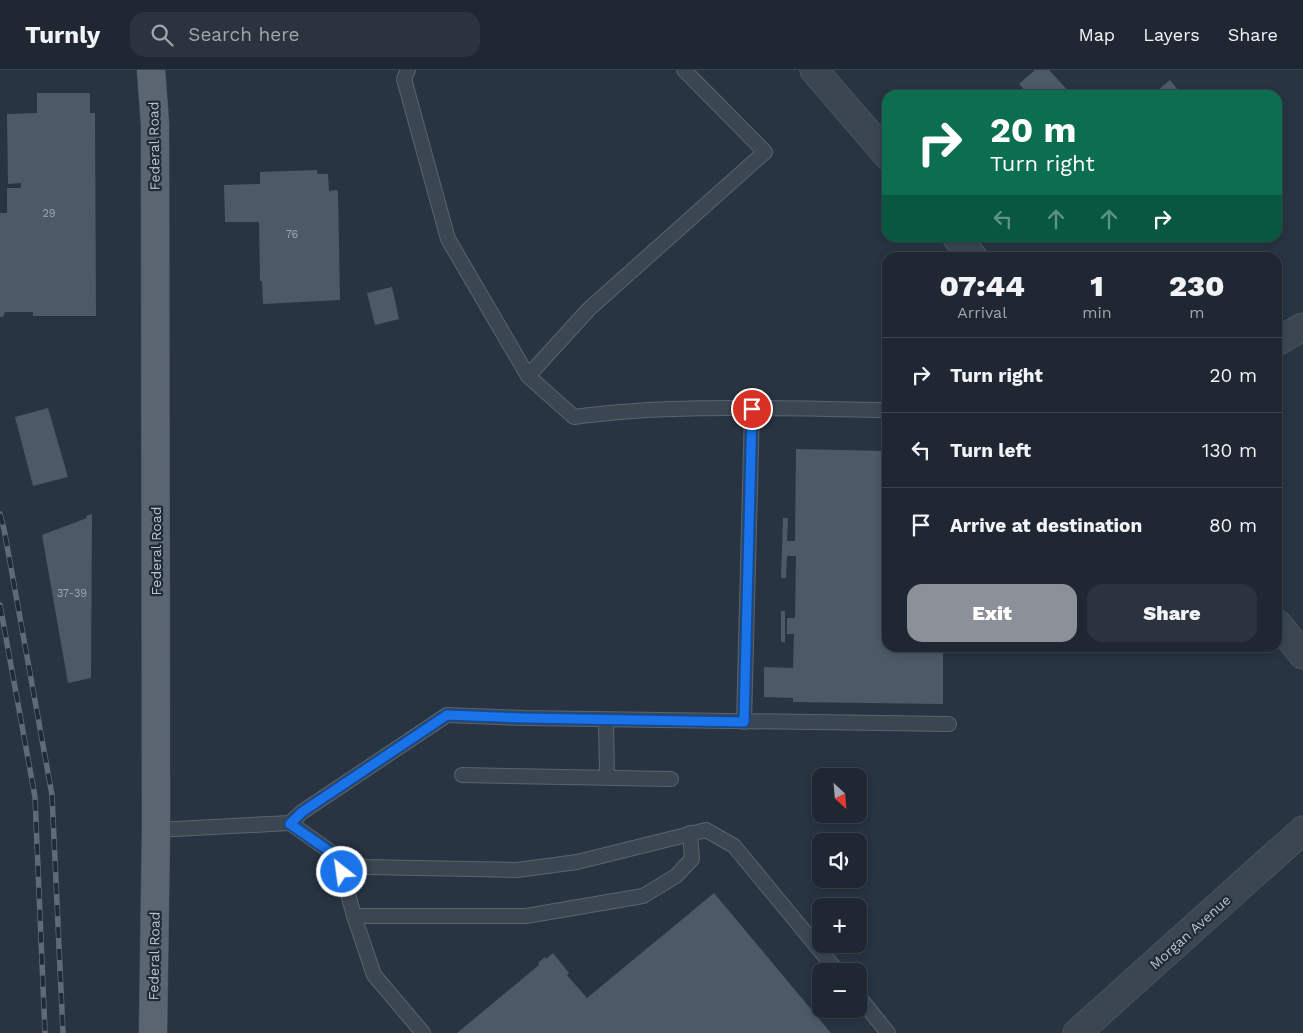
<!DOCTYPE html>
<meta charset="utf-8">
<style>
body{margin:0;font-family:"Work Sans",sans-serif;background:#2b333e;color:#f1f3f6;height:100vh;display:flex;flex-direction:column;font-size:19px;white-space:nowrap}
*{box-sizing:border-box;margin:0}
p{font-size:16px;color:#a1a5ac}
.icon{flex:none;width:28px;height:28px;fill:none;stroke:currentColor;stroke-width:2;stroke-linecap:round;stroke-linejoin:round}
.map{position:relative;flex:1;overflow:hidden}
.side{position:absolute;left:882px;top:182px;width:400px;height:400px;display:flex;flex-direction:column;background:#1e2732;border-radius:15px;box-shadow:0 2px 8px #0003,0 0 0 1px #3c444d}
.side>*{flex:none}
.hud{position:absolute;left:882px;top:20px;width:400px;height:152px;border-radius:15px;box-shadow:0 2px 8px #0003,0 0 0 1px #3c444d;background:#0b6e4f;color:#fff;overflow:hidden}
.needle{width:32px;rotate:154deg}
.fabs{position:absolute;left:812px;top:698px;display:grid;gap:10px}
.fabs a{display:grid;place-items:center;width:55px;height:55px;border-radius:10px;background:#1e2732;box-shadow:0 2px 8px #0003,0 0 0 1px #3c444d;font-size:25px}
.pin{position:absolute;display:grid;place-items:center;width:42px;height:42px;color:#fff;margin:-21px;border:2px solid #fff;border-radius:50%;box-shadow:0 1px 5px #0007}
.me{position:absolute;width:55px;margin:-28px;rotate:330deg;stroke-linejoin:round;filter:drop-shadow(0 0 4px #0008)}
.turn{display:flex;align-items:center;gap:18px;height:105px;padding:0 25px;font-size:22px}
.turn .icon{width:65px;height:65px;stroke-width:2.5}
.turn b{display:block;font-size:35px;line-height:42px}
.lanes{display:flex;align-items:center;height:48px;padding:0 25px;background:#0003;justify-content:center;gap:25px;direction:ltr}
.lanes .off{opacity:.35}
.eta{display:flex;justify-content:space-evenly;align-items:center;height:85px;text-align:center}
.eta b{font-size:30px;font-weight:800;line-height:35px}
.action{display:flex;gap:10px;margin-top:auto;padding:10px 25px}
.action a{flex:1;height:58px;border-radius:15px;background:#8c9099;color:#fff;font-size:20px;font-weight:800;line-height:58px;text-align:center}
.action a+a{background:#2b333e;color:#f1f3f6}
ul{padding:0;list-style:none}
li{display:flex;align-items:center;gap:15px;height:75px;padding:0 25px;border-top:1px solid #3c444d}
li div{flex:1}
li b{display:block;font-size:19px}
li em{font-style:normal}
header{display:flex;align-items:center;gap:30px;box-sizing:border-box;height:70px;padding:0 25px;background:#1e2732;border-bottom:1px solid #3c444d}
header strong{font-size:24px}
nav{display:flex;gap:28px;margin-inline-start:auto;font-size:18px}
.search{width:350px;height:45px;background:#2b333e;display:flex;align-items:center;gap:12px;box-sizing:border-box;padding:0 18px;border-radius:15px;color:#a1a5ac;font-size:19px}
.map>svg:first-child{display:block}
.building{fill:#4c5a67}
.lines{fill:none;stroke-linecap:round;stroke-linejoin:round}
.service-casing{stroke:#5a646f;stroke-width:16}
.minor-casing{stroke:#5a646f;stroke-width:29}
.primary-casing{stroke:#464f5b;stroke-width:29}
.service{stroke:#3c4651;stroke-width:14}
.minor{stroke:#3c4651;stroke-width:28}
.primary{stroke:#5b6571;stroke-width:28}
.rail-casing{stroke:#5f6a78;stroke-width:5.5}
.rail{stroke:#212b37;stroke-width:4;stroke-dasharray:11;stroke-linecap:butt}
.route-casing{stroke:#114b97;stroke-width:12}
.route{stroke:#1a73e8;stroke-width:9}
.labels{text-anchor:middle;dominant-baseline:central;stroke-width:4.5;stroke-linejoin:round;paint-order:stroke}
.number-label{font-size:11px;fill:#9ea7b2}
.street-label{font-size:14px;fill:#b9c1cb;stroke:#212b37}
</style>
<header>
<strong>Turnly</strong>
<div class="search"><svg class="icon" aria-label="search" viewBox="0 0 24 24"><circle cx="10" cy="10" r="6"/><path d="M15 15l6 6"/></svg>Search here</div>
<nav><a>Map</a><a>Layers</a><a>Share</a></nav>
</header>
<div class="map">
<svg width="1303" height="963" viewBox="0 0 1303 963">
<rect width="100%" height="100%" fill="#283442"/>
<g class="building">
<path d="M1035,0h14l23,25h-43l-10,-11z"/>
<path d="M1170,10l12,15h-30z"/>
<path d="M37,23h53v20h5l1,203h-63v-4h-28l-2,5h-3v-104h7v-25h14v-5l-13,1 -1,-70 30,-1z"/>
<path d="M317,100v4h11l1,17 8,-1 1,3 2,107 -77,4 -1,-23h-2l-1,-59h-34l-1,-37 36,-1v-12z"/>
<path d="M392,217l7,32 -24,6 -8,-32z"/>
<path d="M48,338l20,69 -35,9 -18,-69z"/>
<path d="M796,379l92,2v197h55v56l-150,-2v-4l-29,-1v-30l29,1 1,-34h-7v-16h8l1,-62h-9l-1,22h-5l2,-60h5l-1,23h8z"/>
<path d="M92,444l-1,164 -23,5 -26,-148 45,-17 -1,-2z"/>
<rect x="781" y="541" width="4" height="31"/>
<path d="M714,823l117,140h-374l82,-68 -1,-2 7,-6 1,2 7,-6 16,20 -2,2 20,23z"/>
</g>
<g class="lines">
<defs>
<g id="service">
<path d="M408,0l-4,9 44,160 80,137 46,41c101,-14 211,-8 314,-7"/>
<path d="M528,306l61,-67 176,-157 -81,-82"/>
<path d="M606,650l1,57"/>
<path d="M744,652l8,-313"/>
<path d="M462,705l209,4"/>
<path d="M290,753l48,34 27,10 152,3 60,-8 129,-32 28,16 103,125"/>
<path d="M156,760l134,-7 12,-11 145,-97 77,3 425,6"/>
<path d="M338,787l16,59 20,59 49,58"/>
<path d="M354,846h172l117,-20 33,-20 16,-17 -2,-26"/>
<path d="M859,927l29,36"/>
</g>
<g id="minor">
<path d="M814,0l74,86"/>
<path d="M957,168l17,20"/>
<path d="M1278,271l25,-14"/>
<path d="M1278,554l25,31"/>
<path d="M1077,963l226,-203"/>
</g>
<path id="primary" d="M151,0l4,54 1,706 -3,203"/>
</defs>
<use href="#service" class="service-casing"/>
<use href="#minor" class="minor-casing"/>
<use href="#primary" class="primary-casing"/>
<use href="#service" class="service"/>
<use href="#minor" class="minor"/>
<use href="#primary" class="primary"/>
<defs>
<g id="rail">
<path d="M0,444l4,15 48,266 11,238"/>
<path d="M0,535l35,192 10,236"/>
</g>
</defs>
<use href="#rail" class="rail-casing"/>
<use href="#rail" class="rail"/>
</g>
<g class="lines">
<defs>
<path id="route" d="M342,802l-4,-15 -48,-33 12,-12 145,-97 77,3 220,4 8,-313"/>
</defs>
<use href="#route" class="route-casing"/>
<use href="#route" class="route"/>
</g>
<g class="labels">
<g class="number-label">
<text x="49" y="143">29</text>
<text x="292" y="164">76</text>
<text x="72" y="523">37-39</text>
</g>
<g class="street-label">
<text transform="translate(154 76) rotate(-91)">Federal Road</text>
<text transform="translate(156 481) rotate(-90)">Federal Road</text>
<text transform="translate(1190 862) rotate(-42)">Morgan Avenue</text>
<text transform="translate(154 886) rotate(-89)">Federal Road</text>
</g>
</g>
</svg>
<div class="fabs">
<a><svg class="needle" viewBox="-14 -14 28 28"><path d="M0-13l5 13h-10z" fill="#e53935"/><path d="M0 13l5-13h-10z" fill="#a1a5ac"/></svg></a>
<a><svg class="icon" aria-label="sound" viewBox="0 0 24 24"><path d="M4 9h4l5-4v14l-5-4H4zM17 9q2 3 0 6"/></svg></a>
<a>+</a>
<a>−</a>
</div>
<div class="pin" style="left:752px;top:339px;background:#d93025"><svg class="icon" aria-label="arrive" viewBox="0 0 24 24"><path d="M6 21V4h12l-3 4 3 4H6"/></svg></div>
<svg class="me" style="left:342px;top:802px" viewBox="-20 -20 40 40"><circle r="17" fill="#1a73e8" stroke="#fff" stroke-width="3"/><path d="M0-11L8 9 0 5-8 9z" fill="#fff"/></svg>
<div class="hud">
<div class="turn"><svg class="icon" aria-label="right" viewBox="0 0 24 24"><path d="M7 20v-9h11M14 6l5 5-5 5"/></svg><div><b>20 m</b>Turn right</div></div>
<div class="lanes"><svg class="icon off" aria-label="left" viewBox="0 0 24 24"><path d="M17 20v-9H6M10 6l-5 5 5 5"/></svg><svg class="icon off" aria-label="ahead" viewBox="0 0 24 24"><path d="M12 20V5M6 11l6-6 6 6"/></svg><svg class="icon off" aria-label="ahead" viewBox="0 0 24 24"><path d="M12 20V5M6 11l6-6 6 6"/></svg><svg class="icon" aria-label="right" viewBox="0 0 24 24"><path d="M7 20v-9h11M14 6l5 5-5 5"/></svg></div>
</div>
<section class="side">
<div class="eta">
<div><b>07:44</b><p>Arrival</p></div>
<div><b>1</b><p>min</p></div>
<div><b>230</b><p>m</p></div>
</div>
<ul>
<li><svg class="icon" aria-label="right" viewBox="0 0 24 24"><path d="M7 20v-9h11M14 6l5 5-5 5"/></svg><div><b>Turn right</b></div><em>20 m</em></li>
<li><svg class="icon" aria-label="left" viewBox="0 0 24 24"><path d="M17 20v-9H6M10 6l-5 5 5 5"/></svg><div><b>Turn left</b></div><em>130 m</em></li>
<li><svg class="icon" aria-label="arrive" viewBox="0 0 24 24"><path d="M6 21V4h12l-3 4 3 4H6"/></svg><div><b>Arrive at destination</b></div><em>80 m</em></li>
</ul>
<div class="action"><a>Exit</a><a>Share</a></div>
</section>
</div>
